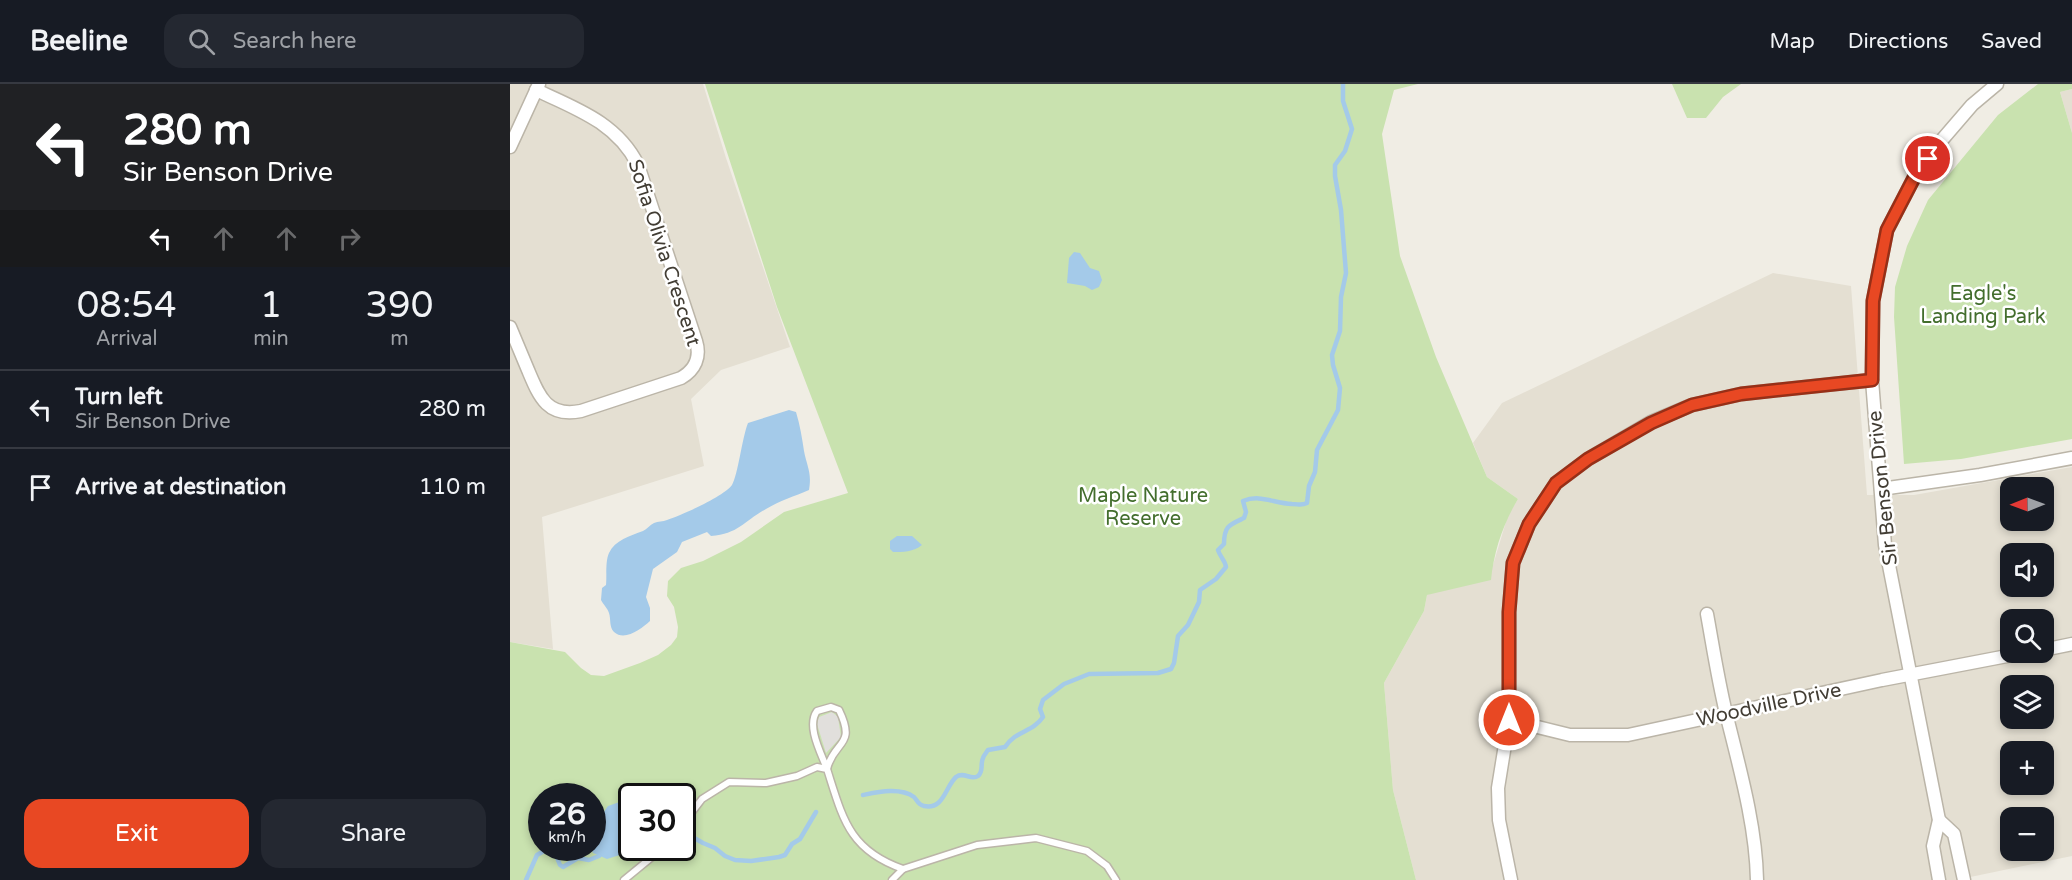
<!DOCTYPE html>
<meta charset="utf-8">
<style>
body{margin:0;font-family:"Varela Round",sans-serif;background:#242831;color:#f1f3f6;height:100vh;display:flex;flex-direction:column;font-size:22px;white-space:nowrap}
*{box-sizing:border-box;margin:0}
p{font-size:20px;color:#9ea1a6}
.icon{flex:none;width:33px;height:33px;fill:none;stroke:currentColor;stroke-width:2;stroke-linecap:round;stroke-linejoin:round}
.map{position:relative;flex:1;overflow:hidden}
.details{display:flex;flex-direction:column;background:#171b24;width:510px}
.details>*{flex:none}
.hud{background:#202124;color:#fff;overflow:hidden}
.needle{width:39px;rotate:269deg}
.fabs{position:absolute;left:1490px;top:393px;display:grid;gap:12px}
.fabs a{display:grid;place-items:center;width:54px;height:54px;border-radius:12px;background:#171b24;box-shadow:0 3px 9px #0003;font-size:30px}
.speed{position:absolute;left:18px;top:699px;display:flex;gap:12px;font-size:30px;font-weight:700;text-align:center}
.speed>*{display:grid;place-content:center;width:78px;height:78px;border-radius:50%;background:#171b24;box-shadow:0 3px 9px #0003;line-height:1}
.speed small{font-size:15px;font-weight:400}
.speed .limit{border:3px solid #111;border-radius:9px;background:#fff;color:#111}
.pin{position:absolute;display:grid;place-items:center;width:51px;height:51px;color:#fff;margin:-26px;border:3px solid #fff;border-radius:50%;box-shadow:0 2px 6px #0007}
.me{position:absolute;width:66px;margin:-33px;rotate:0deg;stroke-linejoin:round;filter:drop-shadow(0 0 4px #0008)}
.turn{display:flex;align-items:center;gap:21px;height:126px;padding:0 24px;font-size:27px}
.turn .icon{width:78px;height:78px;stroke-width:2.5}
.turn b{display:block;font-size:42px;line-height:51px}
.lanes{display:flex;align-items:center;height:57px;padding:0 24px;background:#0003;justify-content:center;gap:30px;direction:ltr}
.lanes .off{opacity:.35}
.eta{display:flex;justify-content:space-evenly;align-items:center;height:102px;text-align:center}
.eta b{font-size:36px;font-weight:600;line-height:42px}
.cta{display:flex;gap:12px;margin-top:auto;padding:12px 24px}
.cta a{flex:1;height:69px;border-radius:18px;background:#e84823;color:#fff;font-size:24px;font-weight:600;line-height:69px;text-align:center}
.cta a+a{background:#242831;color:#f1f3f6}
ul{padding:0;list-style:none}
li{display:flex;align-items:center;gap:18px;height:78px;padding:0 24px;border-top:2px solid #363941}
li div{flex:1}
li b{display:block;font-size:22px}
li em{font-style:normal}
header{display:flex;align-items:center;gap:36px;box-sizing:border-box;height:84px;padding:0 30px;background:#171b24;border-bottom:2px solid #363941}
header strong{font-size:28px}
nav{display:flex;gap:33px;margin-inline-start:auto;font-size:21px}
.search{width:420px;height:54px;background:#242831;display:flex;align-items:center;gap:15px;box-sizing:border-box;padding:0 21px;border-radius:18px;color:#9ea1a6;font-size:22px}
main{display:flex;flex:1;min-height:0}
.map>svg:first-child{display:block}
.residential{fill:#e4dfd2;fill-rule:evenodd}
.green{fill:#c9e2af;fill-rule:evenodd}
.parking{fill:#e1dfdc}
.water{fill:#a4cae9}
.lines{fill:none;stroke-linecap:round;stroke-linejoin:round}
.stream{stroke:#a4cae9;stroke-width:4.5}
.lane-casing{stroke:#bbb5a8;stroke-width:9}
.street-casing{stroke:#bbb5a8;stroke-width:15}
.lane{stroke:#fff;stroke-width:6}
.street{stroke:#fff;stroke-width:12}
.route-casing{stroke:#972f17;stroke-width:15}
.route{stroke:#e84823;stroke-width:10}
.labels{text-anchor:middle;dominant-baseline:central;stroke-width:5;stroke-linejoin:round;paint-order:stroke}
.street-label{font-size:20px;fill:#423d34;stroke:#fff}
.park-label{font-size:20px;fill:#436e2d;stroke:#fff}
</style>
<header>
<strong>Beeline</strong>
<div class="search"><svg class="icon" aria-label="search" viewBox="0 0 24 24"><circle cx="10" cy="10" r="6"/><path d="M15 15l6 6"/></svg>Search here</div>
<nav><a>Map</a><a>Directions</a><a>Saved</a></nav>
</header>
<main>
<section class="details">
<div class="hud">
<div class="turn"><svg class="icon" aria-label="left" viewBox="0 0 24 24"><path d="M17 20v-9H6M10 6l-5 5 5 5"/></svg><div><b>280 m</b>Sir Benson Drive</div></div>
<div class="lanes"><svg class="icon" aria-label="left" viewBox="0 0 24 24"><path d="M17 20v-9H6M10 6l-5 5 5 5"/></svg><svg class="icon off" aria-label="ahead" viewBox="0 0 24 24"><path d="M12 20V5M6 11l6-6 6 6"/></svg><svg class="icon off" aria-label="ahead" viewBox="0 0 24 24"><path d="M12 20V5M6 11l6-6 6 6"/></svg><svg class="icon off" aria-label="right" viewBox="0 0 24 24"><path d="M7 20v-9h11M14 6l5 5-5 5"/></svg></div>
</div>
<div class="eta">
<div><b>08:54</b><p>Arrival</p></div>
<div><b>1</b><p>min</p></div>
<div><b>390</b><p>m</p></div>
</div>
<ul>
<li><svg class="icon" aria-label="left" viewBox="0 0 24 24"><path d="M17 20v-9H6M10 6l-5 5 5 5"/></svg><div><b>Turn left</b><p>Sir Benson Drive</p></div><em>280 m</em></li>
<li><svg class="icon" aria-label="arrive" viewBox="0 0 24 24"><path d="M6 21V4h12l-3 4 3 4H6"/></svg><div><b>Arrive at destination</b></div><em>110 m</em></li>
</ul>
<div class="cta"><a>Exit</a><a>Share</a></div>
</section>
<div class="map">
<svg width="1562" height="796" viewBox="0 0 1562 796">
<rect width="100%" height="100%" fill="#f0ede4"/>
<g class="residential">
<path d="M0,0h193l23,74 64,189 -69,23 -30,29 13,67 -162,51 11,132 -43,-7z"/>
<path d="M1562,5v44l-12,-41z"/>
<path d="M1263,189l78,13 16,209h47l158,-28v389l-116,24h-540l-23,-90 -9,-107 40,-72 3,-16 66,-30 15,-50 10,-16 -31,-22 -14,-34 29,-40zM1500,404h33v32h-33zM1500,470h33v32h-33zM1500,536h33v32h-33zM1500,602h33v32h-33zM1500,668h33v32h-33zM1500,734h33v32h-33z"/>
</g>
<g class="green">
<path d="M195,0h713l-24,6 -12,44 18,122 36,101 51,120 31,22c-15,25 -24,52 -27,81l-64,15 -3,16 -40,72 9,107 23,90h-906v-238l55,10 16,16 10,7 13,1 36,-13 18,-8 13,-10 6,-8 1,-10 -4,-20 -7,-11 1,-15 13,-13 22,-7 38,-19 43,-30 64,-19 -71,-186zM32,712h50v52h-50zM122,712h50v52h-50z"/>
<path d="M1162,0h69l-18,13 -17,21h-19z"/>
<path d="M1528,0h34v5l-12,3 12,41v306l-111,20 -57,5 -10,-147 1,-30 12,-41 21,-46 70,-85z"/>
</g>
<path class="parking" d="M322,628l6,5 3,20 -15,16 -9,-29 2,-7z"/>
<g class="water">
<path d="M564,168l6,1 10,15 9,3 3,9 -3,7 -7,3 -7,-4 -18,-3 2,-25z"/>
<path d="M279,326l7,2c4,13 6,26 8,39 3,16 8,21 5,39 -14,6 -30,11 -43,19 -22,12 -27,25 -55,27l-4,-4 -25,10 -5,10 -24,17 -7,28 4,11v13c-8,7 -25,21 -36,11 -5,-5 -3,-13 -5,-19 -1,-4 -6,-9 -8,-13l1,-12 4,-3c1,-9 -1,-23 3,-32 6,-13 21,-17 34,-22 4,-2 7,-6 11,-8 4,-2 9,-1 13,-3 15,-5 56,-23 65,-35 6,-10 10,-47 16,-62z"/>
<path d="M387,452h15l10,9c-8,7 -20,7 -29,7l-3,-3v-8z"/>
<path d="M157,702l8,3 3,7h-42z"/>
<path d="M121,714l1,50h10l-35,11 -14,-6 -2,-5h1l1,-23 3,-7 7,-5 5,-7z"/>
</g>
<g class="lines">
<g class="stream">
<path d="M353,711c15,-3 37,-8 51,2 3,3 4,8 10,9 20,4 21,-19 32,-29 8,-6 15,4 22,-1 6,-5 2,-12 5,-18 1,-3 3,-5 5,-8l17,-3c11,-17 27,-14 38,-30l-3,-8 3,-9 21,-16 25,-10 69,-1 13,-4 3,-6 4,-27 10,-11 11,-23 1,-12 16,-11 10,-12c-1,-7 -6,-10 -8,-17l6,-6c0,-18 5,-19 20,-26l2,-6 -3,-11c17,-7 30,2 49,3 7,0 9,2 15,-1l2,-17 6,-14 2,-22 21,-40 2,-22 -7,-23 -1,-10 8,-24 1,-34 5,-24 -5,-63 -6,-34v-11l10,-14 7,-22 -9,-28v-17"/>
<path d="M172,747l21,12 12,5 10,8 10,4 16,1 28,-4 6,-2 7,-11 8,-5 16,-27"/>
<path d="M43,764l7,17 3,2 15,-9 11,2 10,-4 2,-4"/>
<path d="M16,796l11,-25 12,-7"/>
</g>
<defs>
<g id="lane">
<path d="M321,623l8,3c18,37 -5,30 -12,59 -6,-16 -21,-43 -10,-58z"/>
<path d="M172,741l20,-26 27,-17 37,1 31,-7 20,-9 10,2c16,50 22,81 76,100"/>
<path d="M114,796l39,-32"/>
<path d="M382,796l11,-11 74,-24 59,-7 51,13 20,15 9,14"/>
</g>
<g id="street">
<path d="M0,63l29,-63"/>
<path d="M0,243c6,14 12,29 18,43 11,26 19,48 53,41l100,-33c14,-8 20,-21 15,-37l-58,-176c-21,-42 -61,-56 -102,-75"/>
<path d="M1371,405l99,-14 92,-17"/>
<path d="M1197,530c6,33 11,66 19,99 13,53 30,112 31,167"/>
<path d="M1533,566l29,-6"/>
<path d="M999,636l61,15h58l254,-55 146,-28"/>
<path d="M1429,736l15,14 10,46"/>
<path d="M1001,796l-12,-60 -1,-32 11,-68v-108l4,-49 16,-39 27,-41 32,-24 63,-37 41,-17 49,-11 131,-14"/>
<path d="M1429,796l-6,-34 6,-26 -54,-275 -13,-165 1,-79 14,-71 28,-54 26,-35 31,-36 25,-21"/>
</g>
</defs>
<use href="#lane" class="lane-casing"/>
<use href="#street" class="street-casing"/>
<use href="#lane" class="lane"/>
<use href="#street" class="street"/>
</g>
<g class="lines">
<defs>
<path id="route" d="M999,636v-108l4,-49 16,-39 27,-41 32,-24 63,-36 41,-18 49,-11 131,-14 1,-79 14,-71 28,-54 13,-17"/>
</defs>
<use href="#route" class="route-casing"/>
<use href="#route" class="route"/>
</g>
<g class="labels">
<g class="street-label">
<text transform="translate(154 169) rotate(72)">Sofia Olivia Crescent</text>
<text transform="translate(1373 404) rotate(-96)">Sir Benson Drive</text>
<text transform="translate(1259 621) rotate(-12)">Woodville Drive</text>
</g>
<g class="park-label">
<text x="1473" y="210">Eagle's<tspan x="1473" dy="23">Landing Park</tspan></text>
<text x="633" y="412">Maple Nature<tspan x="633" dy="23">Reserve</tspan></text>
</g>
</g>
</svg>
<div class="fabs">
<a><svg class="needle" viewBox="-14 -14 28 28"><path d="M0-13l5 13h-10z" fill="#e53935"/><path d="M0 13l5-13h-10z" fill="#9ea1a6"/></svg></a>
<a><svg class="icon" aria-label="sound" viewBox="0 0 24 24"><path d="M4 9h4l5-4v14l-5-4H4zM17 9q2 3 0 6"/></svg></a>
<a><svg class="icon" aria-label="search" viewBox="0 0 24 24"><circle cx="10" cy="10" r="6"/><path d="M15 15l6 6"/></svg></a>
<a><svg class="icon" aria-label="layers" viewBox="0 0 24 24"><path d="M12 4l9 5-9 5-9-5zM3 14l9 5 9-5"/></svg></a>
<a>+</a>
<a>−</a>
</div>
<div class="speed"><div>26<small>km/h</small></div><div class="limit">30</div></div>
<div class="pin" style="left:1418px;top:75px;background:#d93025"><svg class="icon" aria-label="arrive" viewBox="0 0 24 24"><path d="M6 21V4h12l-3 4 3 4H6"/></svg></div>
<svg class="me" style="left:999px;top:636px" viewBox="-20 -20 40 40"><circle r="17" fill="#e84823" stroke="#fff" stroke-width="3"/><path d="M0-11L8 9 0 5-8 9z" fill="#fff"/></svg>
</div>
</main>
